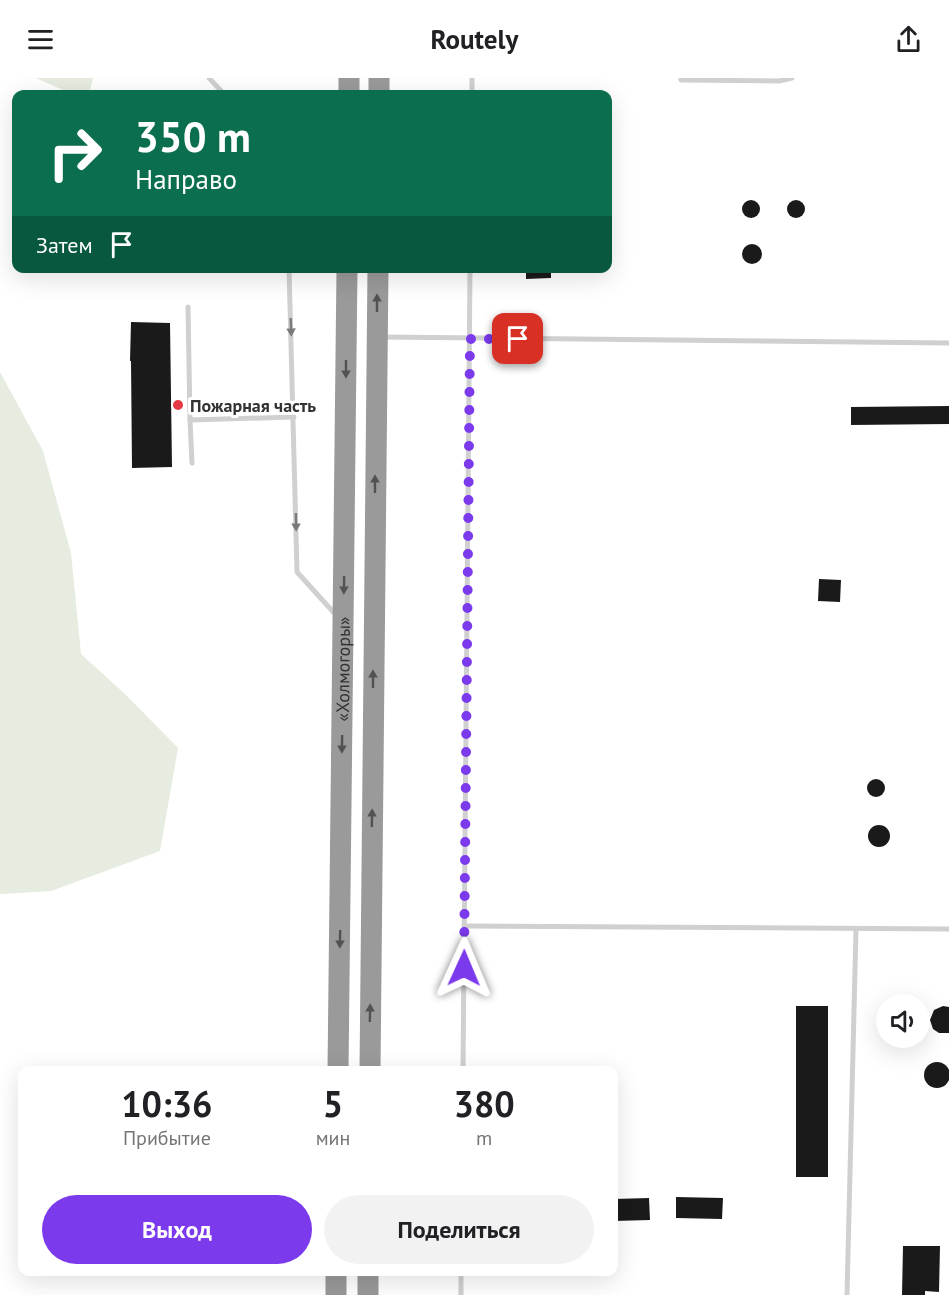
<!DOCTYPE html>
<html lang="ru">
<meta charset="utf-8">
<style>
body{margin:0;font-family:"PT Sans",sans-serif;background:#f2f2f2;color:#202124;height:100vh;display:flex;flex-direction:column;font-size:22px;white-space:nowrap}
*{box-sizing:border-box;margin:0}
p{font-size:20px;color:#757577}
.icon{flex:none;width:33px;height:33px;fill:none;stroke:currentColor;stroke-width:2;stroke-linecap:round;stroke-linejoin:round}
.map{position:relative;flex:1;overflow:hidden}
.panel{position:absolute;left:18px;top:988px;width:600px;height:210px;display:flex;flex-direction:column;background:#fff;border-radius:12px;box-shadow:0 6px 24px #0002}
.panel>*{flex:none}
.top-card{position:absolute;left:12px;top:12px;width:600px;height:183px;border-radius:12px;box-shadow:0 6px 24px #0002;background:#0b6e4f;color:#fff;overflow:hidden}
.controls{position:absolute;left:876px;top:916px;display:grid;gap:12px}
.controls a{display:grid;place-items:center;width:54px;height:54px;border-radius:50%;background:#fff;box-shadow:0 6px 24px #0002;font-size:30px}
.pin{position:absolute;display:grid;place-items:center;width:51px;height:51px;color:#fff;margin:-26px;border-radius:12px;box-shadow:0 3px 9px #0006}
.me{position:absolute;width:66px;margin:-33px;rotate:1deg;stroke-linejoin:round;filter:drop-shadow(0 0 4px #0008)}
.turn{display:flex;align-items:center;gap:21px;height:126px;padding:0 24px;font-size:27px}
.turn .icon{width:78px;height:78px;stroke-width:2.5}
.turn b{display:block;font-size:42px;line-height:51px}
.then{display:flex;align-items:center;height:57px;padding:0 24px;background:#0003;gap:12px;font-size:22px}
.eta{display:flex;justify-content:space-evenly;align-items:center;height:102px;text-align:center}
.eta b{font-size:36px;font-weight:700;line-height:42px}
.cta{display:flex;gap:12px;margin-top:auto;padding:12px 24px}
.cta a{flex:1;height:69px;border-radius:36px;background:#7c3aed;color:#fff;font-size:24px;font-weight:700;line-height:69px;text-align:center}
.cta a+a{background:#f2f2f2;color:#202124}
header{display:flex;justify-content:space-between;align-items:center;height:78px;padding:0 24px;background:#fff;font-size:27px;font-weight:700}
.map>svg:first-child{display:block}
.green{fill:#e6ecdf}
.building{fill:#1a1a1a}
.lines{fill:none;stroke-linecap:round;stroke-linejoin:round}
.lane{stroke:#d0d0d0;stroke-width:5}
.highway{stroke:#9a9a9a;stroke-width:21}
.oneway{fill:#525252}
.oneway2{fill:#7a7a7a}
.route{stroke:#7c3aed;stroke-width:10;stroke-dasharray:0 18}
.poi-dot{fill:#e63946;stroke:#fff;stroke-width:2}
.labels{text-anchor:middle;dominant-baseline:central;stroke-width:6;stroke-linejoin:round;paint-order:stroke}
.poi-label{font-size:18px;font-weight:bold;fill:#333;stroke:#fff;text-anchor:start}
.street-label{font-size:18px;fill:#333;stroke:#fff}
</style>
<header><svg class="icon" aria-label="menu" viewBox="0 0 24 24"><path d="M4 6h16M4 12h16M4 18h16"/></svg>Routely<svg class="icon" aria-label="share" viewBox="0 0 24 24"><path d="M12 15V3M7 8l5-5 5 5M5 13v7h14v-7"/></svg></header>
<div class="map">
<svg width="949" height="1217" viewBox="0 0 949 1217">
<rect width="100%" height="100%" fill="#fff"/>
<g class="green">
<path d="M36,0h57l-4,16h-23l-3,-4z"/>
<path d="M0,294l43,79 28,102 10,101 45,41 52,53 -18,103 -109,40 -51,3z"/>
</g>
<g class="building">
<circle cx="751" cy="131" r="9"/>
<circle cx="796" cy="131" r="9"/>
<circle cx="752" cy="176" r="10"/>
<path d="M526,190h25v10l-25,1z"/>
<path d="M131,244l39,1 2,144 -40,1 -1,-107h-1z"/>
<path d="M949,328v18l-98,1v-18z"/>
<path d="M819,501l22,1 -1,22 -22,-1z"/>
<circle cx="876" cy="710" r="9"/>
<circle cx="879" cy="758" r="11"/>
<rect x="796" y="928" width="32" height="171"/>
<path d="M943,928l6,1v26h-10l-6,-4 -3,-9 4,-10z"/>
<circle cx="937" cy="997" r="13"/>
<path d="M676,1119l47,1 -1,21 -46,-1z"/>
<path d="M649,1120l1,22 -36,1v-22z"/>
<path d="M903,1168h37l-1,46 -14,-1v4h-23z"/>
</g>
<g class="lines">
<g class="lane">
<path d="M209,0l15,16"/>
<path d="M681,0v2l98,1 13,-3"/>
<path d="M472,16v-16"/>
<path d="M289,190l8,304 39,43"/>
<path d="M188,229l2,113 104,-3"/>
<path d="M381,259l568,6"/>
<path d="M190,342l2,43"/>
<path d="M464,848l485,3"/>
<path d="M463,993l7,-803"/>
<path d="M461,1217v-23"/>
<path d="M847,1217l9,-366"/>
</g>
<g class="highway">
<path d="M349,16v-16"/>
<path d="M379,16v-16"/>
<path id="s1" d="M338,993l9,-803"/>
<path d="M370,993l8,-803"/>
<path d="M336,1217v-23"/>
<path d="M368,1217v-23"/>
</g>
</g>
<defs><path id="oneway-solid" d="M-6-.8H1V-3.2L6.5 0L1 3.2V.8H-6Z" transform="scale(1.5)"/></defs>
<g class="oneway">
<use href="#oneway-solid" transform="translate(377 225) rotate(-90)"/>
<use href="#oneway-solid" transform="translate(346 291) rotate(90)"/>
<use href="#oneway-solid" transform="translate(375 406) rotate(-90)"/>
<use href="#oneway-solid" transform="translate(344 507) rotate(91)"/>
<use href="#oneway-solid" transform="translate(373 601) rotate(-90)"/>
<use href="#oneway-solid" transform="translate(342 666) rotate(91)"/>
<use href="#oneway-solid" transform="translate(372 740) rotate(-89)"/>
<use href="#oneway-solid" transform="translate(340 861) rotate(91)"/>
<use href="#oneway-solid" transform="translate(370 935) rotate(-89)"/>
</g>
<g class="oneway2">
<use href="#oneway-solid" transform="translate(291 249) rotate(88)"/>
<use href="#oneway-solid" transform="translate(296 444) rotate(89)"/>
</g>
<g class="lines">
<path class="route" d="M464,890l6,-629h48"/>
</g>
<circle class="poi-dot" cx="178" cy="327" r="6"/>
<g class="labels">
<g class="poi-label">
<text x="190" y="327">Пожарная часть</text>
</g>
<g class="street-label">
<text stroke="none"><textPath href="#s1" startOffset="402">«Холмогоры»</textPath></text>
</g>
</g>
</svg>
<div class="controls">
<a><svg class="icon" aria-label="sound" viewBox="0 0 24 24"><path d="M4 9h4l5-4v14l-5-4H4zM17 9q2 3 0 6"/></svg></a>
</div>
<div class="pin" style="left:518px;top:261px;background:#d93025"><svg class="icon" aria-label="arrive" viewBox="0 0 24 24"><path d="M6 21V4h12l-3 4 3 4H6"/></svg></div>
<svg class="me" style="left:464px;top:890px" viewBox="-20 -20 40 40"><path d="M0-17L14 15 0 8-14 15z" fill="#7c3aed" stroke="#fff" stroke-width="4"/></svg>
<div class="top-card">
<div class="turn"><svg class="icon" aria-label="right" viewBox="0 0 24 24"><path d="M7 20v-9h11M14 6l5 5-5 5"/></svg><div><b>350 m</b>Направо</div></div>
<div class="then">Затем<svg class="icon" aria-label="arrive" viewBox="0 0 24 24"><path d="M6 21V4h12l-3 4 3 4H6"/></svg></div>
</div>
<section class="panel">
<div class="eta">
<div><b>10:36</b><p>Прибытие</p></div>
<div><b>5</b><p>мин</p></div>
<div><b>380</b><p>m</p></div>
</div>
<div class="cta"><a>Выход</a><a>Поделиться</a></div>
</section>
</div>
